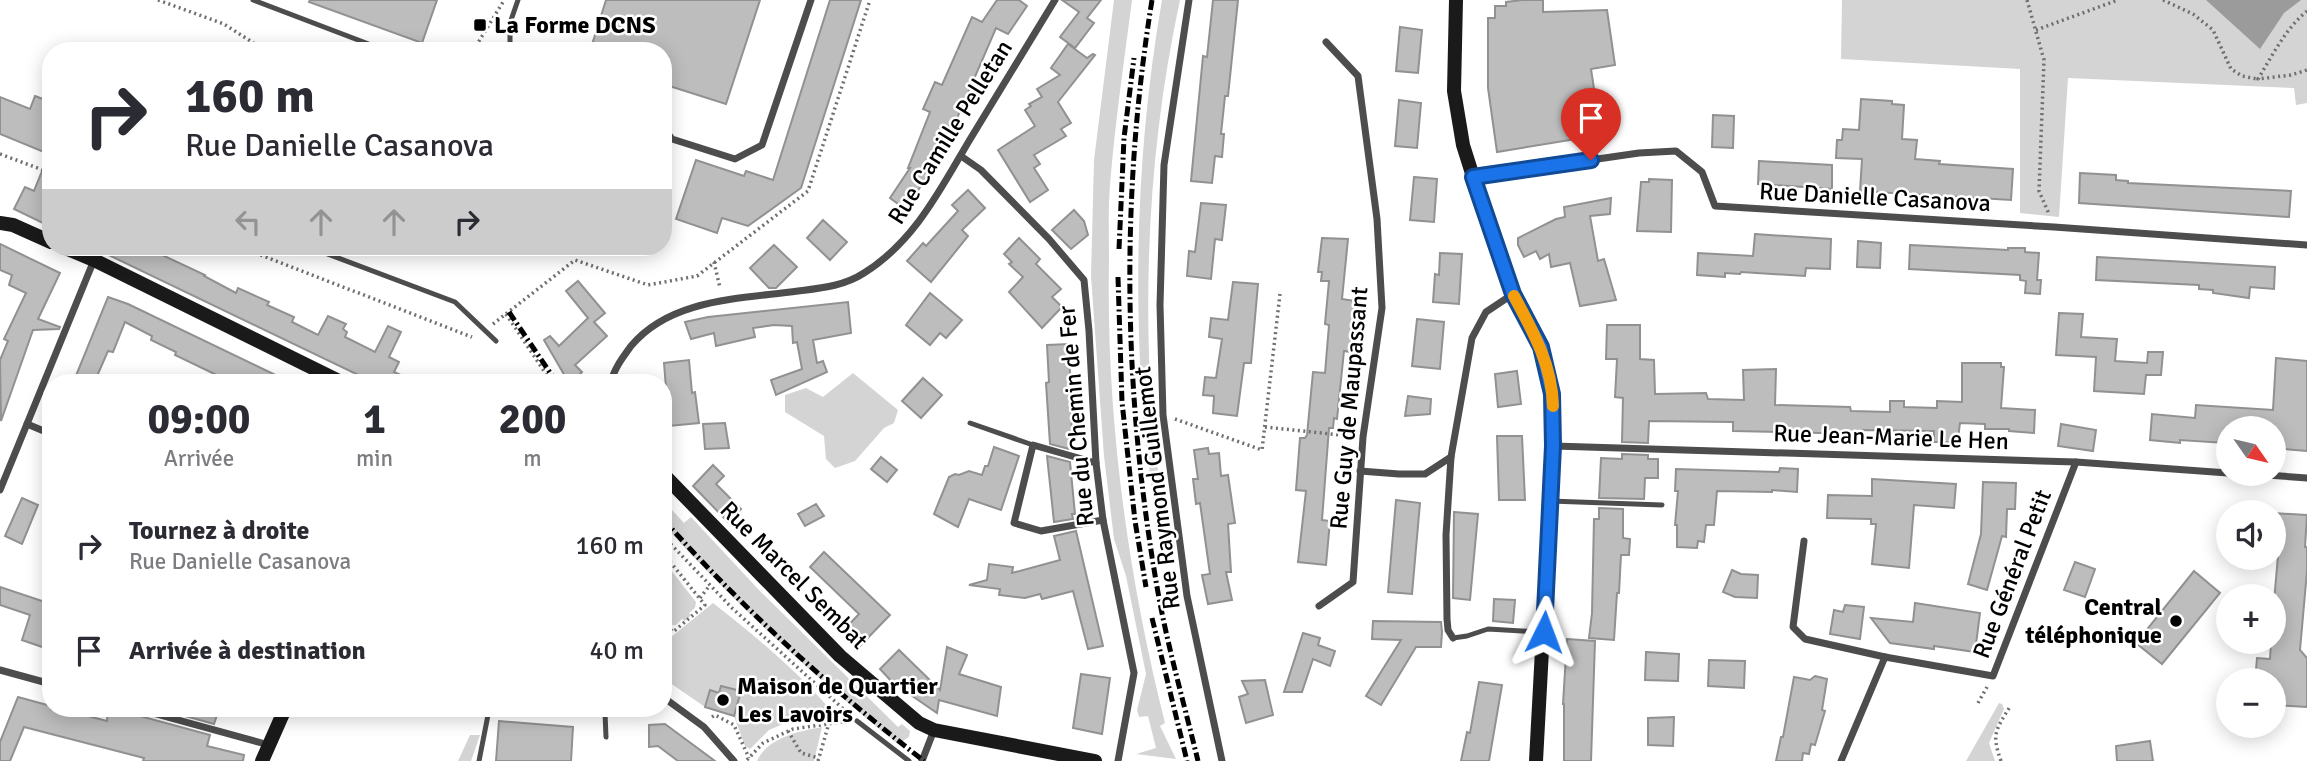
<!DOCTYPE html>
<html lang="fr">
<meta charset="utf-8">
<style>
body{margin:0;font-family:Signika,sans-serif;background:#f2f2f3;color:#2b2b33;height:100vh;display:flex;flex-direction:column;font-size:26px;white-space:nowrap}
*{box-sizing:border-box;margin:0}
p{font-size:23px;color:#7c7c81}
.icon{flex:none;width:38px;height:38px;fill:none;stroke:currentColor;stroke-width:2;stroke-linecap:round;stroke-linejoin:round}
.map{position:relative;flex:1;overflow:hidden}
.details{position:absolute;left:42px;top:374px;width:630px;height:343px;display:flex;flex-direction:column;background:#fff;border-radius:28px;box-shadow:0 4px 18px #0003}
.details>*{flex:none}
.hud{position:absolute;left:42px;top:42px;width:630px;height:214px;border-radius:28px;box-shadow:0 4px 18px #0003;background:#fff;color:#2b2b33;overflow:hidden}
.needle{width:46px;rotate:124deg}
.controls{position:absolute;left:2216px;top:416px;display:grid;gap:14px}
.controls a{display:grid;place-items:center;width:70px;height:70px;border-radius:50%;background:#fff;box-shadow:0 4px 18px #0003;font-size:35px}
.pin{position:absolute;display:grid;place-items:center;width:60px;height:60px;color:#fff;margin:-72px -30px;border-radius:50% 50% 50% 0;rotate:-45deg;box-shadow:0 0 7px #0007}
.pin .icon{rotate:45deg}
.me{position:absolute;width:77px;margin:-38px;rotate:3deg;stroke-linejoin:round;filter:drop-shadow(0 0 5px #0008)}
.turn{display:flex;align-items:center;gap:24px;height:147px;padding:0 28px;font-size:32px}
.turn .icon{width:91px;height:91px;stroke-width:2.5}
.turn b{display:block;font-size:49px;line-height:60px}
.lanes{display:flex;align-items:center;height:66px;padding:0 28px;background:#0003;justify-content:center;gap:35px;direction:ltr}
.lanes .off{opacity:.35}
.eta{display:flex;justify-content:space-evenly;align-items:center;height:119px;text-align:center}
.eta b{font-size:42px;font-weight:800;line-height:49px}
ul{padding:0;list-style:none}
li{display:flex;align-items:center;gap:21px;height:105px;padding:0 28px}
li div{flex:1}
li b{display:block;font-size:26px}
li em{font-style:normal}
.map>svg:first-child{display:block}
.green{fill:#d4d4d4}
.water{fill:#9b9b9b}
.building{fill:#bdbdbd;stroke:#919191;stroke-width:2}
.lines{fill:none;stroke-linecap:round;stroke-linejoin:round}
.path{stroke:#6f6f6f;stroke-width:3.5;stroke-dasharray:2 3.5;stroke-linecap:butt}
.lane{stroke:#4d4d4d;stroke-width:5}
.street{stroke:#4d4d4d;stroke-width:7}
.secondary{stroke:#1a1a1a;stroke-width:14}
.rail{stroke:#000;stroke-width:5;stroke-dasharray:10 3.5 2 3.5;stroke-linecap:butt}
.route-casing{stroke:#114b97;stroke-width:18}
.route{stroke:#1a73e8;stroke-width:12}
.slow{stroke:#f59e0b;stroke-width:12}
.poi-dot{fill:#000;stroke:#fff;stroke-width:2.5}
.labels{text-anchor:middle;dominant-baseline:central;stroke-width:5;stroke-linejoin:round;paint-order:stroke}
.poi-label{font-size:24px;font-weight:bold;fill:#000;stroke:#fff;text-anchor:start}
.street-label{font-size:24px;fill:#000;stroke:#fff}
</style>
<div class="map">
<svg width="2307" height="761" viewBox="0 0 2307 761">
<rect width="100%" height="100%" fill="#fff"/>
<g class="green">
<path d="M1114,0h18c-8,62 -17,123 -22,185 -2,25 -1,50 -1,75 -3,156 18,312 56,463l-5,3 16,33 -40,-5 20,-6 -8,-32 -9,1 -2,-7 9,-36 -20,-98 -12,-37 -10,-83 -13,-180 3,-116z"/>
<path d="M1162,0h18c-27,125 -36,253 -30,381 3,51 10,102 14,153l-6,-3c-7,-50 -15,-99 -17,-149 -7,-128 -1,-256 21,-382z"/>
<path d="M1842,0h465v103l-11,2 -2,-17 -226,-10 -9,139 -39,-4v-144l-179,-10z"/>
<path d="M853,373l45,37 -4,13 -10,5 -29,33 -20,7 -9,-9 -2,-23 -39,-24v-17l21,-7 17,9z"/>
<path d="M663,500l21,23 7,-6 68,73 139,137 4,-3 8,7 -1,6 -11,7c-85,-68 -162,-139 -235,-220z"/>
<path d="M663,560l33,42 -1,6 -6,5 2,2 -6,6 -3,-2 -6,6h-6l-7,-9z"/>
<path d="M713,603c42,33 86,69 120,110l-33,4 -31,13 -19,19 -5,-3 -11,-30 7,-25 -19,-5 -3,7 -9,-3 -5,17 -42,-29v-48l7,8z"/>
<path d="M1999,703l3,1 2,5 -15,34 6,18h-29z"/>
<path d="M822,727l-8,34h-57c10,-23 42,-30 65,-34z"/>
<path d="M470,735h10l-9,26h-13z"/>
</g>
<path class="water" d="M2206,0h95l-17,13 -24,36z"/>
<g class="building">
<path d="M310,0h127l-15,43 -113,-41z"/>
<path d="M606,0h154l-34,104 -63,-20v-33h-73z"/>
<path d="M830,0h31l-60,188 -53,38 -26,-8 -5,15 -41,-14 20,-59 48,16 2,-5 27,9z"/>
<path d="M997,0h22l8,6 -19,28 -12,-6 -41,95 -4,-2 -17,46 -29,42 -15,-11 20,-30h-2l22,-56 -7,-3 12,-27 7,3 30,-68 10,5z"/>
<path d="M1062,0h39l-14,18 7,5 -19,25 -15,-11 19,-25z"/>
<path d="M1213,0h25l-10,96h-3l-4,38h3l-2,23 -7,-1 -3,27 -21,-2 12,-125 4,1z"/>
<path d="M1522,0h21v12l64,-2 8,55 -24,4 10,66 -104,17 -9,-64v-70h7v-12h11v-4z"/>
<path d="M1400,27l22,3 -4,43 -22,-2z"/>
<path d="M1068,44l19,14 6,-4 2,1 -37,47 13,21 -10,6 5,7 -32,19 6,9 -6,4 14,22 -18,12 -32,-52 37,-24 -10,-16 6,-4 -2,-2 13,-7 -5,-8 23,-14 -9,-7z"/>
<path d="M35,96l16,6v125l-37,-18 11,-22 9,4 15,-37 -49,-20v-37l30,12z"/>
<path d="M1861,99l31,2v3l12,1 -2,34 15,1 -2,19 25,2 -1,3 74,5 -2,31 -151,-9 2,-32 -26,-1 1,-18h5l1,-11 16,1z"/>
<path d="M1399,100l22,3 -4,45 -22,-2z"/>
<path d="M1713,115l21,1 -1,32 -21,-1z"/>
<path d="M1759,161l73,4v24l-74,-5z"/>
<path d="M2080,173l36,2v5l12,1v2l163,8 -2,26 -210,-14z"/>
<path d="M1414,177l23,2 -3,43 -24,-2z"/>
<path d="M1649,179l23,1 -1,52 -34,-1 4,-49h8z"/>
<path d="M968,190l17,18 -23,22 6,6 -37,46 -24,-21 16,-18 3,3 32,-35 -6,-6z"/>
<path d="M1611,198l-1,16 -20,2 8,45 6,-2 12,41 -36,6 -10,-43 -19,4 -2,-13 -9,5 -4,-8 -12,6 -6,-12v-7l38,-19 9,-2 -1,-10z"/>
<path d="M1201,203l25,2 -4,35 -7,-1 -4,40 -24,-3 2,-25 6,1z"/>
<path d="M1074,210l10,11 4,14 -17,14 -19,-19z"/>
<path d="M823,220l24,22 -17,18 -23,-22z"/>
<path d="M1755,234l76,5 -1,30 -24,-1 -1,8 -64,-4 -1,2 -15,-1v4l-28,-2 1,-22 55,3z"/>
<path d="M1019,238l21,21 -4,5 25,25 -9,8 10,10 -20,21 -33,-36 14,-15 -14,-13 3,-2 -8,-8z"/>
<path d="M1322,238l26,1 -6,60 13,2 -5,51 -6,-1 -7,68 -3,-1 -1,10h-4l-7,92 8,1 -4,44 -28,-3 8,-71 -10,-1 4,-52h5l2,-3 6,-63 12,1 4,-48 -4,-1 4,-43h-8l1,-9h-4z"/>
<path d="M1858,241l23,2 -1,25 -23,-1z"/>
<path d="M0,244l60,29 -22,46 22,8 -1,2 -26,1 -32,91 -1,-61 8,-19 -4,-2 22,-46 -17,-8 3,-10 -12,-5z"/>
<path d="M774,245l23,22 -21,21h-7l-19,-20z"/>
<path d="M1910,245l98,5v-2h17v4l14,1 -2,27h4l-1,14 -15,-1 1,-12 -6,-1v-5l-111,-6z"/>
<path d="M92,247h53l60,28 -1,1 32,17 2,-5 31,14 -2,3 27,12 -2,5 26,13 10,-19 18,8 -3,5 4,3 -2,5 30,15 13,-26 13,6 -12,25 10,5 -5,10 24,11h-43z"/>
<path d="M1440,253l22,1 -3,50 -26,-2 2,-28 4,1z"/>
<path d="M2097,257l178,10 -1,22 -24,-2 -1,11 -36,-5v-3l-14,-1v-4l-103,-5z"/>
<path d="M578,281l27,32 -11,9 13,14 -32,29 7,7 -10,11h-3l-25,-43 6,-4 9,10 29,-28 -22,-27z"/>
<path d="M1233,282l25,2 -7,79h-7l-7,53 -24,-3 1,-17 -11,-1 2,-18 11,1 6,-39 -13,-2 2,-19 17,2z"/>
<path d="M930,293l32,27 -16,18 -6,-5 -10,12 -24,-20z"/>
<path d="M108,297l20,7 164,79h-59l-58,-28 1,-3 -25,-12 1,-4 -27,-14 -12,30 -5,-1 -14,32h-21z"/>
<path d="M848,302l3,31 -38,7 4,23 6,-2 4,11 -51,23 -5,-15 31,-11 -5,-27 -4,1 -1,-17 -18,-1 -21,3 2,9 -39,9 -2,-13 -23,6 -6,-17 23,-5z"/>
<path d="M2059,313l24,1 -2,23 36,2 -2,22 32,2 1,-11h15l-2,23h-15l-2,19 -50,-3 2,-34 -40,-2z"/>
<path d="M1417,319l27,3 -4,47 -28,-3z"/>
<path d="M1607,325h33v34l14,1 1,34 51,-1 2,6 36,1 -1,-30 33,-1 -1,36 75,2 1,4 39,1v-11h14v6l33,1v-7l25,1v-39h39v4h3l-3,41 34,2 -1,23 -25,-2v-2h-24v-5l-25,-1 -2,16 -8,-1v4h-16v-11l-73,-1v4l-128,-3v-9l-84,-1 -1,22 -26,-1 1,-44 -8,-1 2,-38h-11z"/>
<path d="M1069,344l3,89h-3v16l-19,-5 -4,-61 3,-1 -2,-37z"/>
<path d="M2276,358l31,3v90l-34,-3v-19h-45l-3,2v12l-45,-3v3l-30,-3 2,-26 43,4 1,-13 77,5z"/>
<path d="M689,360l3,33 3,-1 4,31 -30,3 -5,-63z"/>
<path d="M1517,371l4,33 -23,3 -3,-33z"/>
<path d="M923,378l19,17 -21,23 -19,-17z"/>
<path d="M1408,396l23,3 -1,15 -25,2z"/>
<path d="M725,423l4,25 -24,1 -2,-25z"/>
<path d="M2061,424l35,6 -3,21 -35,-5z"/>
<path d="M1497,436h25l3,64h-26z"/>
<path d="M994,447l25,9 -18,54 -32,-11 -11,28 -24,-13 15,-37 6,-3 4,1 10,-4 13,4 3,-9h3z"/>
<path d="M1208,448l1,6 10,-1 2,23 7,-1 7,48 -7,1 3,48h-5l6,28 -24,4 -6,-29 8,-1 -10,-71 -4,1 -3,-25h5l-4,-29z"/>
<path d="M1622,454l26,1v4h10v19h-13l-1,21 -45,-1 2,-40 21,1z"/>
<path d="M1047,456l23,6 5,52h-3l1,5 -19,3z"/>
<path d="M881,457l16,13 -10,12 -16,-13z"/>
<path d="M713,465l11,11 -8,8 25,25 -13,13 -35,-36z"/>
<path d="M1780,468l18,1 -1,23 -25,-2v2l-55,-1 -3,34h-8l-2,17 -6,-1 -1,7 -20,-1v-22h-2l3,-34h-3l1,-22 103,3z"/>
<path d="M1872,479l84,5 -2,24 -40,-3 -5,63 -37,-4 4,-40h-5v-5l-44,-1 1,-23 44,1z"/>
<path d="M1983,482l33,1 -1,26h-8l-1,28 -4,-1 -15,54 -19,-6 13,-50z"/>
<path d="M22,498l16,7 -16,39 -17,-8z"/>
<path d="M1396,500l24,3 -8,91 -24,-2z"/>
<path d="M816,504l8,12 -19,10 -7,-12z"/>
<path d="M1599,508l24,1v29l7,1 -1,16h-8l-2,38h-2l-3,47 -25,-2 3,-25 2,-94h5z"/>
<path d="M1454,512l24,2 -8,86 -17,-2z"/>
<path d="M2273,513l34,2 -2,32h2v24l-7,79 7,8v49l-34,-2v-24h-18l2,-23 13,1 1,-17h2v-29l6,-69 -6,-1z"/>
<path d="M1076,531l27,115 -15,3 -15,-58 -31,8 -2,-5 -15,4 -26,-3 1,-6 -31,-4 18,-5 2,-16 24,3 -1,6 48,-13 -6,-24z"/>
<path d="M824,552l66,63 -32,33 -16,-16 17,-18 -49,-47z"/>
<path d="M2075,562l20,7 -10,28 -21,-7z"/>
<path d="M1732,570l9,4 17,1 -1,23 -22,-1 -12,-5z"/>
<path d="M2194,571l26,22 -58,71 -26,-21z"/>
<path d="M0,587l51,17v46l-29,-10 8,-25 -30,-10z"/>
<path d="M1494,599l21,1 -2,23 -20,-2z"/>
<path d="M1915,603l65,10 -5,39 -41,-6v3l-44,-6 -19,-25 42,4z"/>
<path d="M1845,605l19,2 -4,32 -30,-5 4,-24 9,2z"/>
<path d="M1373,621l68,1 1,10 -1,15h-25l-35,58 -15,-9 35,-56 -29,-1z"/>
<path d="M1303,633l17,5 -2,7 17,6 -5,15 -17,-7 -11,33h-18z"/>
<path d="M1567,639l28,2 -4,120h-27v-57h-1z"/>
<path d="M947,647l20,8 -8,19 42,13 -4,29 -58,-16 -2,13 -45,-31 -12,-13 19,-19 41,40z"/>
<path d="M1646,652l33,2 -1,27 -33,-1z"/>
<path d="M1709,660l36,1 -1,27 -36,-2z"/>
<path d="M1081,674l29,4 -8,56 -29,-6z"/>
<path d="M1815,676l12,3 -5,31 3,1 -10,34 -4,-1 -2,10 -6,-1 -1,8h-26l5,-24h2l11,-60 16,3z"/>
<path d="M1265,680l8,35 -27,8 -7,-26 9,-3 -6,-13z"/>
<path d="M1479,682l23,3 -13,76h-28l6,-29 3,1z"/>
<path d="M721,686l20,5 -7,25 -29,-9 5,-17 9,3z"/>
<path d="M18,697l33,9v3h10l46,12 1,-12h24l4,6 74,20 -3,11 37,9 -1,6h-100l1,-3 -120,-31 -14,34h-10v-19z"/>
<path d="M160,709h59l-5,15z"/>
<path d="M1674,717l-1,29 -25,-1v-27z"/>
<path d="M499,721l74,6 -2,34h-75z"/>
<path d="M665,724l50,37h-37l-20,-15 -9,1v-22z"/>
<path d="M2150,741l3,20h-36l-1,-15z"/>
</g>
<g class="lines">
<g class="path">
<path d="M158,0l66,24 42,27"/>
<path d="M2027,0l17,60 -5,131 10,23"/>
<path d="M2163,0l30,14 20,16 18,39 11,7 15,3"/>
<path d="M2307,11c-21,17 -35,45 -49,68l33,-4 16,-5"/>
<path d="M2036,30l82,-30"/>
<path d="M473,51l30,-49"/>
<path d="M0,154l51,19"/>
<path d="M240,247l232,90"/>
<path d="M714,262l6,26"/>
<path d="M506,314l46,69"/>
<path d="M493,324l82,-64 73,25 49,-9 111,-85 62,-191"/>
<path d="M1175,419l87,31 18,-156"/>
<path d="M1265,427l85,9"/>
<path d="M663,536l69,72 118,107"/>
<path d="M663,553l42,52 -32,27 -10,-10"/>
<path d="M700,598l10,-13"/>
<path d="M1978,703l9,-16"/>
<path d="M712,717l3,-2 19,10 15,33"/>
<path d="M788,731l13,22 18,5"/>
<path d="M747,760l16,-17 30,-14 55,-8"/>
<path d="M818,761l11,-38"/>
<path d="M2001,761c-10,-28 -5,-31 10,-56"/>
</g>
<g class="lane">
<path d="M253,0l134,51"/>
<path d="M510,51v-28l8,-23"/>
<path d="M309,247l146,55 41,39"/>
<path d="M970,423l63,22"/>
<path d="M1550,501l112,4"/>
<path d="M1453,638l14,-2 21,-7 52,3"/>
<path d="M603,709l2,4 1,24"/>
<path d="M857,721l52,40"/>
<path d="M479,761l9,-46 6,-6"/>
</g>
<g class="street">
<path d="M1189,0l-25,165 -4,140 3,110 24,181 35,165"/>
<path d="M663,127l9,12 63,20 27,-14 49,-145"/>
<path d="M961,156l20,14 68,69 35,41 5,51 7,132 7,57 31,153 -16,88"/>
<path d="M1473,177l166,-24 37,-2 26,21 13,34 339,21 253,18"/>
<path d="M611,383c2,-13 12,-26 20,-37 40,-48 110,-47 167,-55 24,-3 46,-5 66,-18 50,-31 76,-83 105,-132 29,-47 57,-94 86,-141"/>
<path d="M27,424l24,10"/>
<path d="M1554,446l522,16 152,11"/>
<path d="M1451,457l-5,78 1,84 1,11 5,8"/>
<path d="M1096,463l-63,-18 -19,78 27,8 62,-11"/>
<path d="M1360,471l39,3h26l26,-17 21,-119 14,-26 27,-18"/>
<path d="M2253,474l54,4"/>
<path d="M0,490l94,-230"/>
<path d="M1804,541l-11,86 12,12 80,18"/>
<path d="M1319,606l34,-24 10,-145 19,-129 -5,-89 -19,-143 -32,-34"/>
<path d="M0,670l51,14"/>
<path d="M663,697l41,30 30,34"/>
<path d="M138,709l131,36"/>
<path d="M922,761l12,-31"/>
<path d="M1841,761l44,-104 108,19 83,-214"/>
</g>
<g class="secondary">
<path d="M1456,0l-2,91 9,54 19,60 31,89 28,53 11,47 1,52 -17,315"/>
<path d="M0,223l13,2 38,17"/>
<path d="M63,247l31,13 249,123"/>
<path d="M663,474l177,182 79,67 15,7 161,31"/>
<path d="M262,761l23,-52"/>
</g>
<g class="rail">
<path d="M1152,0c-31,191 -29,384 3,575 10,63 28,124 43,186"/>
<path d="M1119,249l5,-111 10,-80"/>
<path d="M1118,277l4,125 13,119 11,66"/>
<path d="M509,312l48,71"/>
<path d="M663,519c79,89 167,169 261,242"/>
<path d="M1152,618l35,143"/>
</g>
</g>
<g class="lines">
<defs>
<path id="route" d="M1544,632l9,-186 -1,-52 -11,-47 -28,-53 -40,-117 118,-17"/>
</defs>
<use href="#route" class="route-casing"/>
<use href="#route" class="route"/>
<path class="slow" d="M1514,296c19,35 38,69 39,110"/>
</g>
<g class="poi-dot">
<rect x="473" y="18" width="14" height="14" rx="3.5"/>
<circle cx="2176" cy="621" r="7"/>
<circle cx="723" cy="700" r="7"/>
</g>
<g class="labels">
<g class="poi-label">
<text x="494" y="25">La Forme DCNS</text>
<text x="2162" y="607" text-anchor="end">Central<tspan x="2162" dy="28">téléphonique</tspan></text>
<text x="737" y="686">Maison de Quartier<tspan x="737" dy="28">Les Lavoirs</tspan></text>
</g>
<g class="street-label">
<text transform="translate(950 132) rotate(-58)">Rue Camille Pelletan</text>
<text transform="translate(1875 197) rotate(3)">Rue Danielle Casanova</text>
<text transform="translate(1349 408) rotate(-85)">Rue Guy de Maupassant</text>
<text transform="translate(1076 416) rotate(-95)">Rue du Chemin de Fer</text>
<text transform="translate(1891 437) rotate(2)">Rue Jean-Marie Le Hen</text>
<text transform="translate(1157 488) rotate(-97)">Rue Raymond Guillemot</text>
<text transform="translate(2012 574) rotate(-69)">Rue Général Petit</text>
<text transform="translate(794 575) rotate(45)">Rue Marcel Sembat</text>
</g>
</g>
</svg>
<div class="controls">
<a><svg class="needle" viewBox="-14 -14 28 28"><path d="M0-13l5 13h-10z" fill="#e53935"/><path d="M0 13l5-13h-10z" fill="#7c7c81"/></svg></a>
<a><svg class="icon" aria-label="sound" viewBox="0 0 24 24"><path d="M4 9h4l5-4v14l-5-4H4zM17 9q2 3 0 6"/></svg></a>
<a>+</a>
<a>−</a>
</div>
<div class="pin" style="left:1591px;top:160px;background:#d93025"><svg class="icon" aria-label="arrive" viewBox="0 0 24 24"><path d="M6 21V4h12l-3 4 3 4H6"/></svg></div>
<svg class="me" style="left:1544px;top:632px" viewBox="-20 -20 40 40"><path d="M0-17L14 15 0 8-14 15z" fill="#1a73e8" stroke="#fff" stroke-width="4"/></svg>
<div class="hud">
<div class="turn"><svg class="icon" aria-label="right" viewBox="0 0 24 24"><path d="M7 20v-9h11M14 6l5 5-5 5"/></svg><div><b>160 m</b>Rue Danielle Casanova</div></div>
<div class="lanes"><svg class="icon off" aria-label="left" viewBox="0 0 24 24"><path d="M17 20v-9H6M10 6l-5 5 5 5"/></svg><svg class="icon off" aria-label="ahead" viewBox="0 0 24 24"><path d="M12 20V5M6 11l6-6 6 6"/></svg><svg class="icon off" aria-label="ahead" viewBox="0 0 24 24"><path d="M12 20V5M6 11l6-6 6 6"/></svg><svg class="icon" aria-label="right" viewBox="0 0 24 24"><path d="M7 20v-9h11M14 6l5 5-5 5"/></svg></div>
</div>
<section class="details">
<div class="eta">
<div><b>09:00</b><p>Arrivée</p></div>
<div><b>1</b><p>min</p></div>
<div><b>200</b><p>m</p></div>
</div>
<ul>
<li><svg class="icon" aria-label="right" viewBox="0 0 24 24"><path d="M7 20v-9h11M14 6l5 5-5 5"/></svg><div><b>Tournez à droite</b><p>Rue Danielle Casanova</p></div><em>160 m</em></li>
<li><svg class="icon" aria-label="arrive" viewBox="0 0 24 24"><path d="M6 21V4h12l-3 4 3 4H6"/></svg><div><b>Arrivée à destination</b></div><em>40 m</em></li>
</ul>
</section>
</div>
